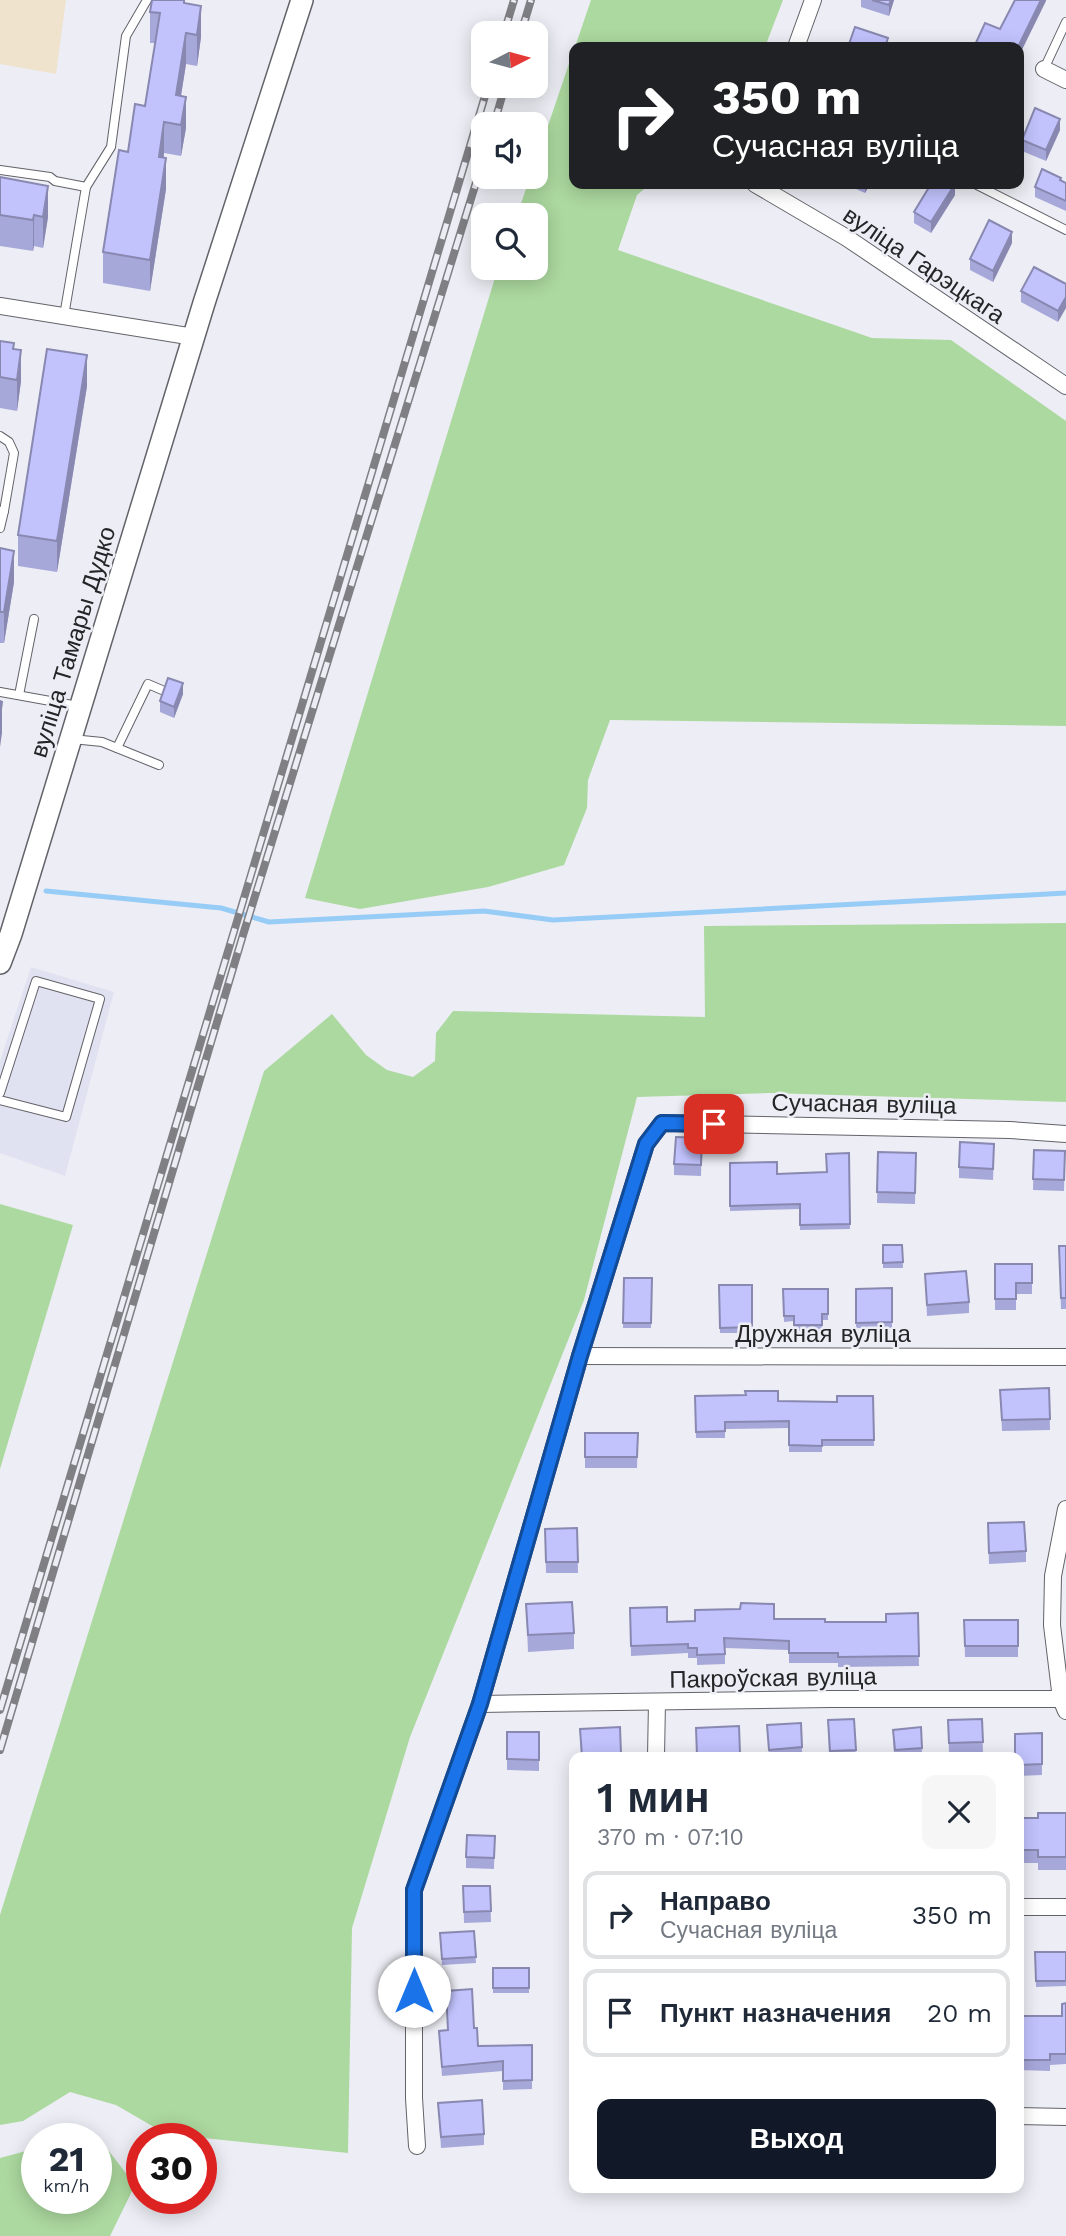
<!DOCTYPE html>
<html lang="ru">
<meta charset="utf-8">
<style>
body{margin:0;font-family:"Work Sans",sans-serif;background:#f6f6f7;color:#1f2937;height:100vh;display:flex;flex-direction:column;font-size:26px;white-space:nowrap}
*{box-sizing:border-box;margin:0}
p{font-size:23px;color:#747a83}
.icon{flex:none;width:38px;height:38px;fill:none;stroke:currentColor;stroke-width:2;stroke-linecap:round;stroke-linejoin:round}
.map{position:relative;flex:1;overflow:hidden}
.details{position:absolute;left:569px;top:1752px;width:455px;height:441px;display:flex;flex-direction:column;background:#fff;border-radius:14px;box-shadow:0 4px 18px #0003}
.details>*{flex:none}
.top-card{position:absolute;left:569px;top:42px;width:455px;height:147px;border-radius:14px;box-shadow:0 4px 18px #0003;background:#202124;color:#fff;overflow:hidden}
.needle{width:46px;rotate:84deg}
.controls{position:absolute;left:471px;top:21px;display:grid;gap:14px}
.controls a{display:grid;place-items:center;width:77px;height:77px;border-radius:14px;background:#fff;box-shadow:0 4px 18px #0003;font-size:35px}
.speed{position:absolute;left:21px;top:2123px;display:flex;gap:14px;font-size:35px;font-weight:700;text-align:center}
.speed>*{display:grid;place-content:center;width:91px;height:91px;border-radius:50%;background:#fff;box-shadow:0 4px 18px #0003;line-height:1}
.speed small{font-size:18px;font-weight:400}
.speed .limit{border:10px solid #d22;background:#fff;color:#111}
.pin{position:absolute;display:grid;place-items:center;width:60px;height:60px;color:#fff;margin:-30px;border-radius:14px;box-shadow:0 4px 10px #0006}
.me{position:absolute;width:77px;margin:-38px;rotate:0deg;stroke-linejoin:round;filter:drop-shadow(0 0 5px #0008)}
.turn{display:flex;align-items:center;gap:24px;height:147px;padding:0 28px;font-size:32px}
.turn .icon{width:91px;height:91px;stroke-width:2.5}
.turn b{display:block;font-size:49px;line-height:60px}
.round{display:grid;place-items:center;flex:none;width:74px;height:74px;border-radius:14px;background:#f6f6f7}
.head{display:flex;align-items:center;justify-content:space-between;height:119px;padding:0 28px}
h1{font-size:42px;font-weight:600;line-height:52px}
.button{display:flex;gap:14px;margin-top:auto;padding:14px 28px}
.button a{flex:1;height:80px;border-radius:14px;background:#111827;color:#fff;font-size:28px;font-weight:600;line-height:80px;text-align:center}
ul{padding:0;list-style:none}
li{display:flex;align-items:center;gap:21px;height:88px;margin:0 14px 10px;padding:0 14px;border:4px solid #e0e1e3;border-radius:14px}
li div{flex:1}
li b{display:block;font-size:26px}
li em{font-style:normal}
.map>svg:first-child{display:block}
.built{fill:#e1e2f1}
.education{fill:#efe3ce}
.green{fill:#acd99f}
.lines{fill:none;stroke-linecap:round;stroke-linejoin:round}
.stream{stroke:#97ccf6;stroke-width:5}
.service-casing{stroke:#626269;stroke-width:10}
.minor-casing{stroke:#626269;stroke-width:18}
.tertiary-casing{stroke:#626269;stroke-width:24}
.service{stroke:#fff;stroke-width:8}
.minor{stroke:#fff;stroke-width:16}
.tertiary{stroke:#fff;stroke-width:21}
.rail-casing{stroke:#7f7f84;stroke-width:8}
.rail{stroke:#ededf5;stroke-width:5;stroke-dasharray:16;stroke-linecap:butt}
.wall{fill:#a7a8da}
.shaded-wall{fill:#8888b1}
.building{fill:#c2c3fd;stroke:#8888b1;stroke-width:2}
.route-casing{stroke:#114b97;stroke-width:18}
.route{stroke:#1a73e8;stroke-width:12}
.labels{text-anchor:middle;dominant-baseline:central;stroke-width:5;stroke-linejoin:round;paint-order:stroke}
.street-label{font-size:24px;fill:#252528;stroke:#ededf5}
</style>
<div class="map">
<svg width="1066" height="2236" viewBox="0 0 1066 2236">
<rect width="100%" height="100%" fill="#ededf5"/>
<path class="built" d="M31,967l83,25 -49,184 -65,-23v-92z"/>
<path class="education" d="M0,0h66l-10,74 -56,-10z"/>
<g class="green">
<path d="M591,0h192l-18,47h-190z"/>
<path d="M574,49v135h76l-13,11 -19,55 254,88 79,2 115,81v305l-456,-6 -22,60 -1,28 -23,57 -76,22 -128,22 -55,-11 193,-630h38v-53h-19l13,-38h6v-16z"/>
<path d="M1066,923v179l-297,-9 -132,4 -53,203 -174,437 -58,191 -4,225 -182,-19 -50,-29 -46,-13 -47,29 -23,4v-210l264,-844 68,-57 34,41 21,15 26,7 22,-16 1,-28 17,-22 252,6 -1,-91z"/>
<path d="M0,1204l73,21 -73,244z"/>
<path d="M95,2133l40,52 -25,51h-110v-78l37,-10v50h59v-60h-22z"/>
</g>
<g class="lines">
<path class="stream" d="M46,891l175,17 48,14 215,-11 69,9 513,-27"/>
<defs>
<g id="service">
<path d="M1044,69l22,-47"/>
<path d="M0,170l50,7 5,4 31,6 25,-40 15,-111 21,-36"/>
<path d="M975,184l91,46"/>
<path d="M64,316l22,-129"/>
<path d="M0,436l9,6 5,11 -10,58h-4"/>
<path d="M0,528l4,-17"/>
<path d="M0,692l78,14"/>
<path d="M19,695l15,-76"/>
<path d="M72,739l30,3 57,23"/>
<path d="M117,748l31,-64 14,6"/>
<path d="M0,1093l36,-112 64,18 -34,118 -66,-17"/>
</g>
<g id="minor">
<path d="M796,47l17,-47"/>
<path d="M1044,69l22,11"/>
<path d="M755,184l92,54 219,148"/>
<path d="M0,306l194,31"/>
<path d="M580,1356l486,1"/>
<path d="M1066,1509l-13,67 -1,49 9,74 5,12"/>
<path d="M480,1704l350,-5h236"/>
<path d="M656,1757l1,-55"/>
<path d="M1018,1907h48"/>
<path d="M1018,2116l48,1"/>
<path d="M417,2146l-3,-48v-208l66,-186 100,-348 66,-212 16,-21 348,7 56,4"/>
</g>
<path id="tertiary" d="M0,963l11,-29 193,-631 98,-303"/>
</defs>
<use href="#service" class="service-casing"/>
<use href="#minor" class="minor-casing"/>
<use href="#tertiary" class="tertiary-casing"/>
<use href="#service" class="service"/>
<use href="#minor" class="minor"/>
<use href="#tertiary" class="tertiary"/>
<defs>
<g id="rail">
<path d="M504,33l10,-33"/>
<path d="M521,33l10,-33"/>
<path d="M494,124l11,-38"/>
<path d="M0,1710l488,-1624"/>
<path d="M0,1750l243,-815 240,-775"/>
</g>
</defs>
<use href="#rail" class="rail-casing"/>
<use href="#rail" class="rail"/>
</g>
<g class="wall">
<path d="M185,0v3l16,34 -4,29 -11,-2 -5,32 5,32 -5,28 -17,-3v5l2,31 -16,102 -47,-8v-31l25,-100 17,-46 10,-63h-5v-31z"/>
<path d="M861,0h33l-5,16 -28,-9z"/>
<path d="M1060,130l-14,31 -24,-10v-11z"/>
<path d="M0,177l48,40 -5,31 -9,-2 -1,5 -33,-5z"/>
<path d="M1061,181l5,2v28l-31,-14v-10z"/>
<path d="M845,184h25l-5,9z"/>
<path d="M955,195l-24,38 -17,-10v-11z"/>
<path d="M1012,243l-19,39 -23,-12v-11z"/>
<path d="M1066,284l-8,38 -37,-20v-11z"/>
<path d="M0,341l14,8 7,32 -4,30 -17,-3z"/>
<path d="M87,386l-30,186 -39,-6v-31z"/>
<path d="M0,548l14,34 -10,61h-4z"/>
<path d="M183,694l-9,24 -14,-6v-11z"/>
<path d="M702,1138l-1,38 -27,-1v-11z"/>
<path d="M1034,1150l31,1 -1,40 -31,-1z"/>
<path d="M878,1152l38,1 -1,51 -38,-1z"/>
<path d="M849,1153l1,76 -50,1v-21l-70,2v-48l47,11 50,-2z"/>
<path d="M994,1155l-1,25 -34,-2v-11z"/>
<path d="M883,1245h19l1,23h-20z"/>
<path d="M1059,1246h7v63h-5z"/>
<path d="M995,1264h37v30h-16v16h-21z"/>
<path d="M925,1274l44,28v11l-42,3z"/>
<path d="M624,1278h28l-1,50h-28z"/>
<path d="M719,1285h33v48h-32z"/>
<path d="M892,1288v40h-36v-39z"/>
<path d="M783,1289h45v31h-6v10l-28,1v-10l-10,1z"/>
<path d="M1049,1388l1,42 -48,1 -2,-41z"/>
<path d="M695,1396l83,5 59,1 36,-6 1,50h-52v6h-33v-24l-64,1v9h-29z"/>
<path d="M585,1433h53l-1,35h-52z"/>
<path d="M988,1523l38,28v11l-37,2z"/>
<path d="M577,1528l1,45h-32l-1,-44z"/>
<path d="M526,1604l48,29v16l-46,3z"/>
<path d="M630,1608l37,14 107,-3 51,3h61l32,-9 1,53 -81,1v-4h-49v-13l-64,-2v16l-28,1v-7h-9v-5l-57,3z"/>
<path d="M964,1620h54v37h-53z"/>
<path d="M854,1719l2,38h-27l-1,-37z"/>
<path d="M982,1719l1,34 -34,1 -1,-34z"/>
<path d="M767,1725l35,22v10h-33z"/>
<path d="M739,1726l1,31h-43l-1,-29z"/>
<path d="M620,1727l1,30h-40l-1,-28z"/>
<path d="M893,1730l29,18v9h-28z"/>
<path d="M507,1732h32v39l-32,-1z"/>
<path d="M1042,1733v42l-24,1v-19z"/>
<path d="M571,1790h3v19l-4,-1z"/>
<path d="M1066,1813v57h-28v-7h-20v-45h20z"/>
<path d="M495,1836l-1,33 -28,-1v-11z"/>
<path d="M572,1877h2v31l-2,-20z"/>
<path d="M463,1886h27l1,36 -27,1z"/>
<path d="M474,1931l2,32 -34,2 -2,-32z"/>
<path d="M1035,1952h31v34l-30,1z"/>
<rect x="493" y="1968" width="36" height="25"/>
<path d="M1066,2003v61l-16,1v6l-32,-1v-54h44z"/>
<path d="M474,2028l4,18 54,-1v44l-29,1v-19l-61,5 -3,-45z"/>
<path d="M438,2103l46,31v11l-43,3z"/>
</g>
<g class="shaded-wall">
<path d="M891,0h3l-5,16v-11z"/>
<path d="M1041,0h5v1l-28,57v-11z"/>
<path d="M201,6v31l-4,29v-31z"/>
<path d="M186,33v31l-10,62v-31z"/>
<path d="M186,97v31l-5,28v-31z"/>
<path d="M1060,119v11l-14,31v-11z"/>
<path d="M164,122v31l-5,35v-31z"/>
<path d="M166,158v31l-16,102v-31z"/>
<path d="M865,184h5l-5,9z"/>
<path d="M955,184v11l-24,38v-11z"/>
<path d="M48,186v31l-5,31v-31z"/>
<path d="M34,215v31l-1,5v-31z"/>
<path d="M1012,232v11l-19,39v-11z"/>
<path d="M1066,297v11l-8,14v-11z"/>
<path d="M21,350v31l-4,30v-31z"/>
<path d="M87,355v31l-30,186v-31z"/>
<path d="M14,551v31l-10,61v-31z"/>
<path d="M183,683v11l-9,24v-11z"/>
<path d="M2,702v31l-2,14v-31z"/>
</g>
<g class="building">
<path d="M152,0h32v3l17,3 -4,29 -11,-2 -10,62 10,2 -5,28 -17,-3 -5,35 7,1 -16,102 -47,-8 16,-102 9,2 7,-48 10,2 15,-93 -10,-1z"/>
<path d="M872,0h19l-2,5z"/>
<path d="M1015,0h26l-23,47h-44l11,-24 15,6z"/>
<path d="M855,27l33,11 -3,9h-37z"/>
<path d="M1035,108l25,11 -14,31 -24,-10z"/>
<path d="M1042,169l19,9 -1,2 6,3v18l-31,-14z"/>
<path d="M0,177l48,9 -5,31 -9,-2 -1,5 -33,-5z"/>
<path d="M931,184h24l-24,38 -17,-10z"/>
<path d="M989,220l23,12 -19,39 -23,-12z"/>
<path d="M1034,267l32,17v13l-8,14 -37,-20z"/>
<path d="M0,341l14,2 -1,6 8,1 -4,30 -17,-3z"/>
<path d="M47,349l40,6 -30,186 -39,-6z"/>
<path d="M0,548l14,3 -10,61h-4z"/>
<path d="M168,678l15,5 -9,24 -14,-6z"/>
<path d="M0,701l2,1 -2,14z"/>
<path d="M676,1137l26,1 -1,27 -27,-1z"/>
<path d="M960,1142l34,2 -1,25 -34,-2z"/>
<path d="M1034,1150l31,1 -1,29 -31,-1z"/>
<path d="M878,1152l38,1 -1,40 -38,-1z"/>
<path d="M849,1153l1,71 -50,1v-21l-70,2v-43l47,-1v12l50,-2 -1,-18z"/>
<path d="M883,1245h19l1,17 -20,1z"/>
<path d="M1059,1246h7v52h-5z"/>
<path d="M995,1264h37v19h-16v16h-21z"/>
<path d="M966,1271l3,31 -42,3 -2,-31z"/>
<path d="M624,1278h28l-1,45h-28z"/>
<path d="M719,1285h33v42l-32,1z"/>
<path d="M892,1288v34l-36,1v-34z"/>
<path d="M783,1289h45v25h-6v11h-28v-9h-10z"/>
<path d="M1049,1388l1,31 -48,1 -2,-30z"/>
<path d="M745,1391h33v10l59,1v-6h36l1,44h-52v6l-33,-1v-24l-64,1v9l-29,1 -1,-36 51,-1z"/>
<path d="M585,1433h53l-1,24h-52z"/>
<path d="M1024,1522l2,29 -37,2 -1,-30z"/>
<path d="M577,1528l1,34h-32l-1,-33z"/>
<path d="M572,1602l2,31 -46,2 -2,-31z"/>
<path d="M741,1603l33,1v15h51v3h61v-8l32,-1 1,43 -81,1v-4h-49v-12l-65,-3 1,16 -28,1v-7h-9v-4l-57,2 -1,-38 37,-1v15l28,-1v-11l45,-1z"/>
<path d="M964,1620h54v26h-53z"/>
<path d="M854,1719l2,31 -26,1 -2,-31z"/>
<path d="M982,1719l1,23 -34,1 -1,-23z"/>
<path d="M801,1723l1,24 -33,3 -2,-25z"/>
<path d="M739,1726l1,28 -43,2 -1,-28z"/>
<path d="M620,1727l1,27 -39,2 -2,-27z"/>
<path d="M921,1727l1,21 -27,2 -2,-20z"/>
<path d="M507,1732h32v28l-32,-1z"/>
<path d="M1042,1733v31l-24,1v-8h-3v-23z"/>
<path d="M571,1790h3v13h-4z"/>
<path d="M1038,1813h28v44h-28v-7h-20v-32h20z"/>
<path d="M467,1835l28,1 -1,22 -28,-1z"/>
<path d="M572,1877h2v20z"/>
<path d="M463,1886h27l1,25 -27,1z"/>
<path d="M474,1931l2,26 -34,2 -2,-26z"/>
<path d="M1035,1952h31v29h-30z"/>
<rect x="493" y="1968" width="36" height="20"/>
<path d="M472,1989l2,39h3l1,18 54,-1v35l-29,1v-20l-61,6 -3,-36 9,-1 -2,-39z"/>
<path d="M1066,2003v51h-16v6h-32v-44h44v-12z"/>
<path d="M482,2100l2,34 -43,3 -3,-34z"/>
</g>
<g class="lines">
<defs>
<path id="route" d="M414,1991v-101l66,-186 100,-348 66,-212 16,-21 52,1"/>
</defs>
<use href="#route" class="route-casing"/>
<use href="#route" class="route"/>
</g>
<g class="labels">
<g class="street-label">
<text transform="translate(924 265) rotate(34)">вуліца Гарэцкага</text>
<text transform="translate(73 642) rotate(-73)">вуліца Тамары Дудко</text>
<text transform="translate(864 1104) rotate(1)">Сучасная вуліца</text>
<text x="823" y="1334">Дружная вуліца</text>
<text transform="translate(773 1678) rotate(-1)">Пакроўская вуліца</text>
</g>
</g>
</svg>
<div class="controls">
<a><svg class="needle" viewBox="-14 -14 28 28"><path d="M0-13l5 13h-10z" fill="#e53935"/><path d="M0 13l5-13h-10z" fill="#747a83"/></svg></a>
<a><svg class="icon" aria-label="sound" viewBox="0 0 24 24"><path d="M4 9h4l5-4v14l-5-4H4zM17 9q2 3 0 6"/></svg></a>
<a><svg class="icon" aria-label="search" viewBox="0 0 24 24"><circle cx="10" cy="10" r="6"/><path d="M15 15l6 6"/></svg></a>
</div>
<div class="speed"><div>21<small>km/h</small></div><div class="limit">30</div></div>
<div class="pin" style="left:714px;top:1124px;background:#d93025"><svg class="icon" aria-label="arrive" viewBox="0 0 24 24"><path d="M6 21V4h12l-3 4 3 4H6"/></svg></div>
<svg class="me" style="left:414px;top:1991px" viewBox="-20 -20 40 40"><circle r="19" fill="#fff"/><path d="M0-13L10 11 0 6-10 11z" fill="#1a73e8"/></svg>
<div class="top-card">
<div class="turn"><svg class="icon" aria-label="right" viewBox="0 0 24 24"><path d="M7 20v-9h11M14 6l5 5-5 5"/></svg><div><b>350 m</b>Сучасная вуліца</div></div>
</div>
<section class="details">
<div class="head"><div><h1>1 мин</h1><p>370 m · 07:10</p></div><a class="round"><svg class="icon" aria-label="close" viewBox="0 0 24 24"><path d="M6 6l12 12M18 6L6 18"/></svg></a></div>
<ul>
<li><svg class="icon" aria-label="right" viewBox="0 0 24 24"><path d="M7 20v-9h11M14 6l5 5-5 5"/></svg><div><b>Направо</b><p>Сучасная вуліца</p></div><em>350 m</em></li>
<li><svg class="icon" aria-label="arrive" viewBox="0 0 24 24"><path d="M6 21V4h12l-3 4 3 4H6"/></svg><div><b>Пункт назначения</b></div><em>20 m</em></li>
</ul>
<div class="button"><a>Выход</a></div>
</section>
</div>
